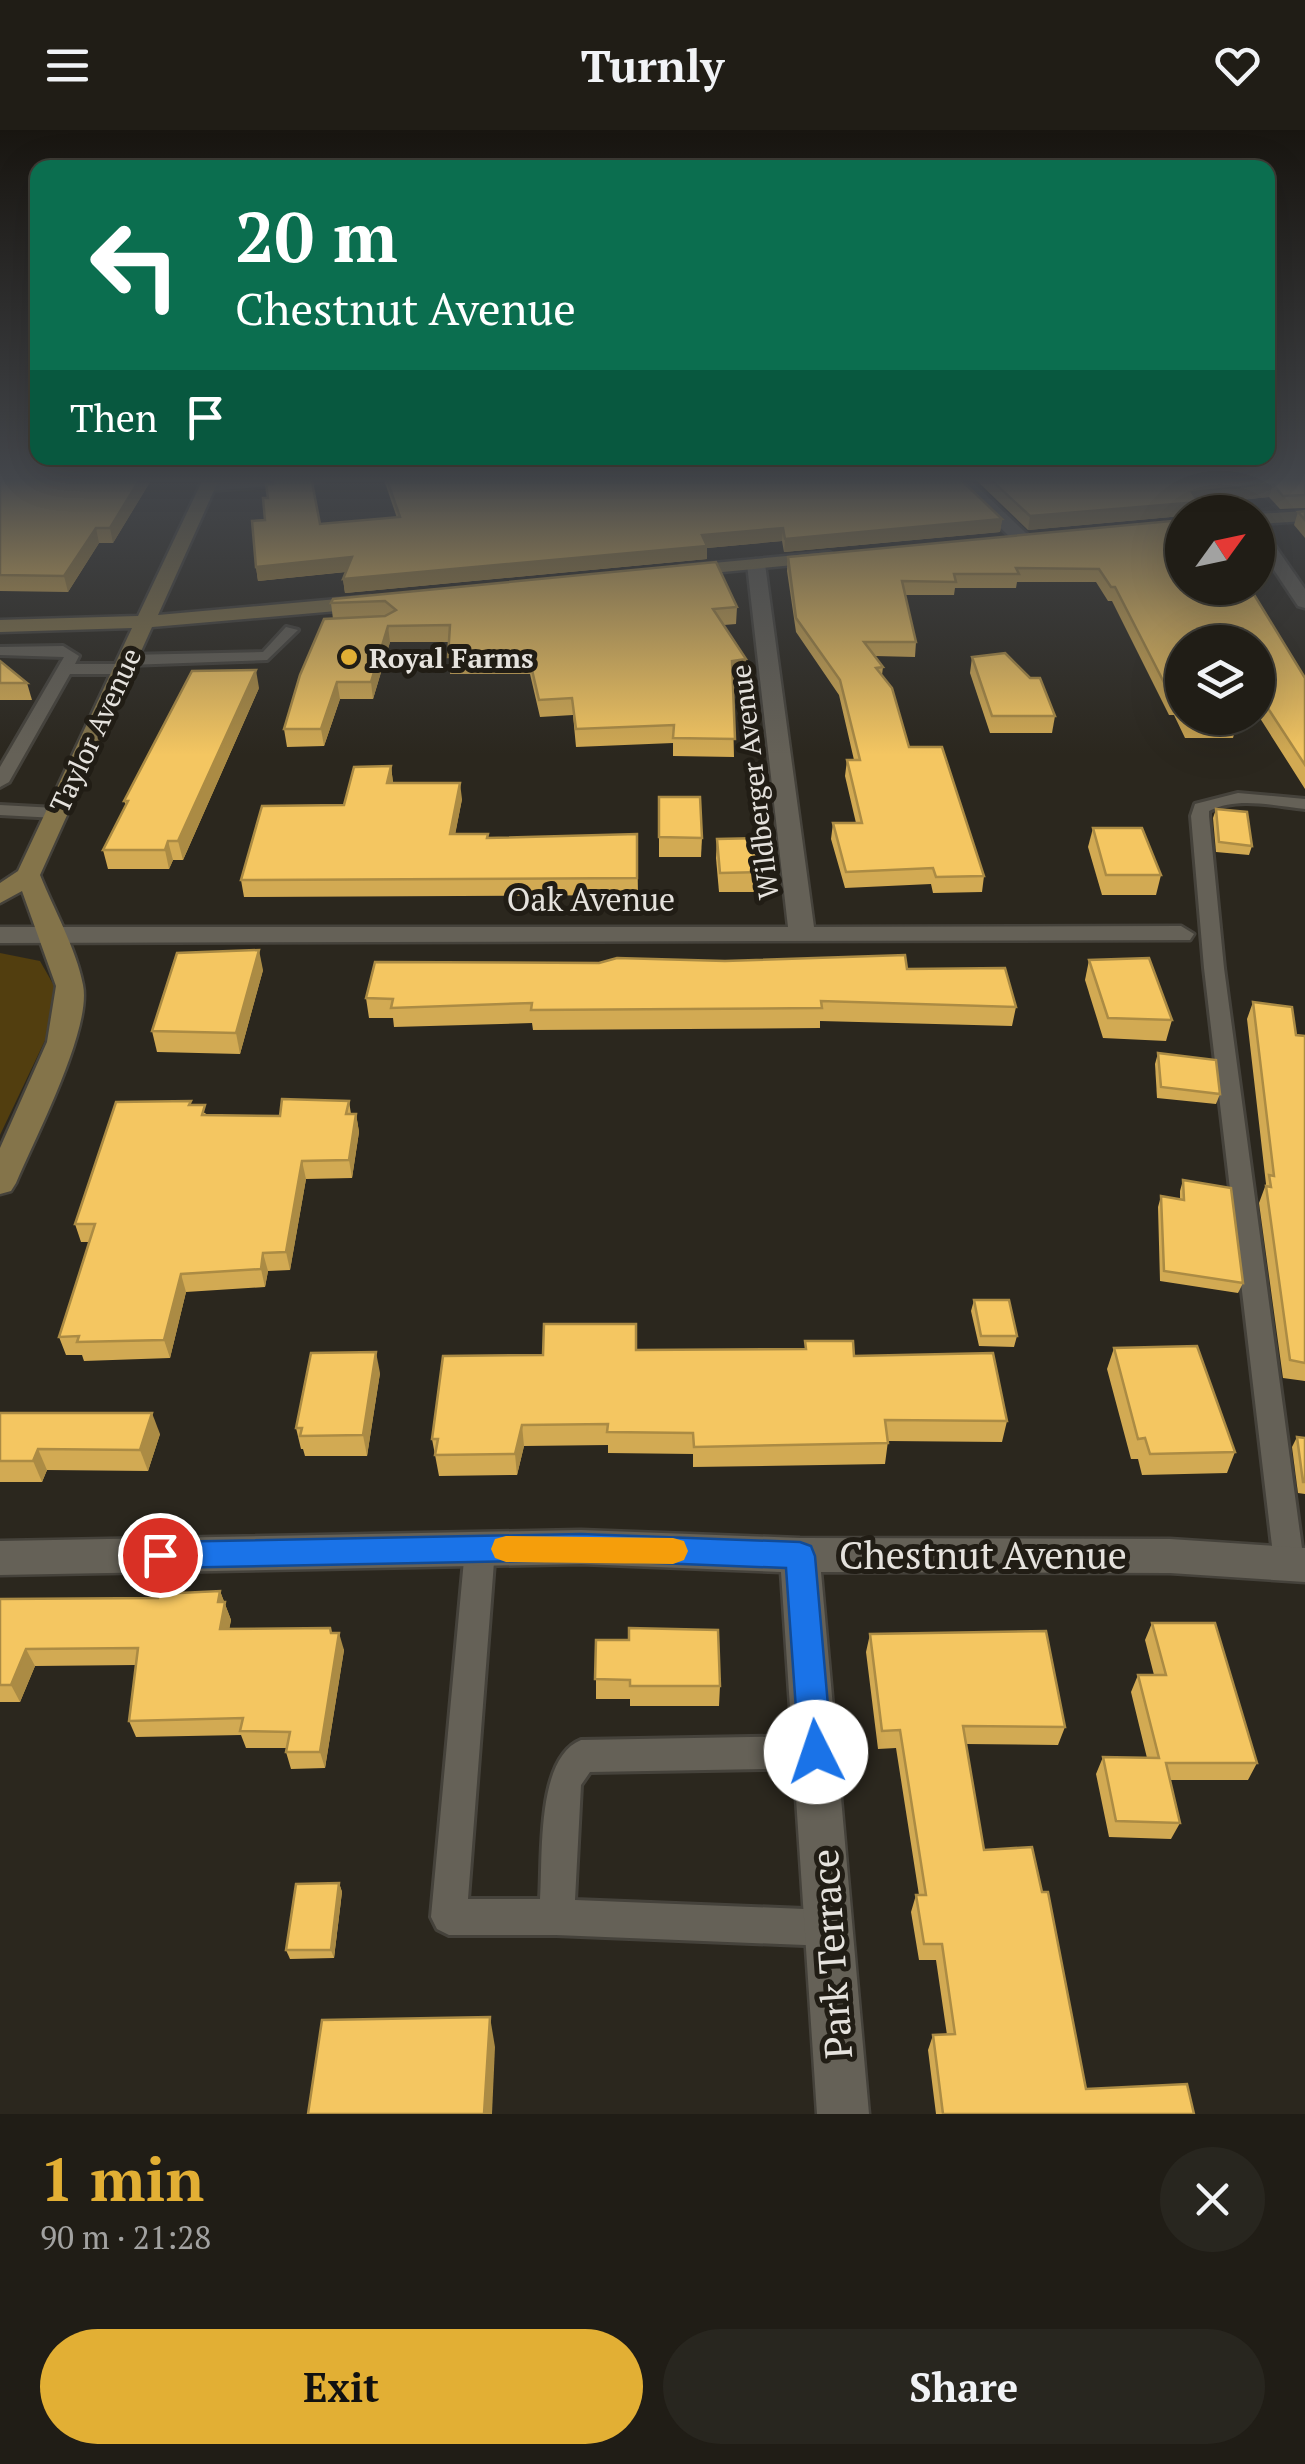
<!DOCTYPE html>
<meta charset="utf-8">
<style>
body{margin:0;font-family:"PT Serif",serif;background:#28261f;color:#f1f3f6;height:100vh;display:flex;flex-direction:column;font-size:38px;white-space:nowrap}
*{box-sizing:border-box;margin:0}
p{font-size:32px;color:#a2a2a1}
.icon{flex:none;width:55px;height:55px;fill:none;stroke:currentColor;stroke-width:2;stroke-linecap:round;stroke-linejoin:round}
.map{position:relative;height:1984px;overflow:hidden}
.drawer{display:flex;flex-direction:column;background:#201d16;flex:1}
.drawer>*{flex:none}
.top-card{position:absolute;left:30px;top:30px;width:1245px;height:305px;border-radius:20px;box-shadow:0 10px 40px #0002,0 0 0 2px #3d3b35;background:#0b6e4f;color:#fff;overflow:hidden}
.needle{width:65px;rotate:57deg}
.tools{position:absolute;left:1165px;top:365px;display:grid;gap:20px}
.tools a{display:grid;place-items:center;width:110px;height:110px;border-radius:50%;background:#201d16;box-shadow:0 10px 40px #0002,0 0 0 2px #3d3b35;font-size:50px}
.pin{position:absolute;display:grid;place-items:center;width:85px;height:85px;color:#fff;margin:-42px;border:5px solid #fff;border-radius:50%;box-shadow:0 2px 10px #0007}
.me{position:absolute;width:110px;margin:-55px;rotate:356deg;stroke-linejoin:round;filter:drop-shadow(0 0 8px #0008)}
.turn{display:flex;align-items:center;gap:35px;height:210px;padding:0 40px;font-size:45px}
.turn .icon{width:130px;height:130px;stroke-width:2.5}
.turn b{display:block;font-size:70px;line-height:85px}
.then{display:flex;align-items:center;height:95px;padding:0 40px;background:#0003;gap:20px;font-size:38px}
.round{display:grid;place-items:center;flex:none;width:105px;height:105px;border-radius:52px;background:#28261f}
.head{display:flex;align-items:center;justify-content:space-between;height:170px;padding:0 40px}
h1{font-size:60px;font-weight:700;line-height:75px;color:#e2af34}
.action{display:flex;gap:20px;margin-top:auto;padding:20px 40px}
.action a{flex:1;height:115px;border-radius:60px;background:#e2af34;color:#111;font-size:40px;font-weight:700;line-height:115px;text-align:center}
.action a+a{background:#28261f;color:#f1f3f6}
header{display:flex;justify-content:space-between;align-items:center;height:130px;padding:0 40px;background:#201d16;font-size:45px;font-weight:700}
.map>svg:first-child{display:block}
.green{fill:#523e0f}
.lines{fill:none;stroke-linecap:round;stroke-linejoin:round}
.lane-casing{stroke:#45423b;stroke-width:6}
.street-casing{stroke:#45423b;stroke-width:5}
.secondary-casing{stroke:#45423b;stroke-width:5}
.lane{fill:#656157;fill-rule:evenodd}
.street{fill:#656157;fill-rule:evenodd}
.secondary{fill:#84744a;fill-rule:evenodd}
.wall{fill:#d2aa53}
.shaded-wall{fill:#ab8b44}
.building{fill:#f4c661;stroke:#ab8b44;stroke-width:2.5}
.route{fill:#1a73e8;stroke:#114b97;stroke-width:2.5}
.slow{fill:#f59e0b}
.poi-dot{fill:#e2af34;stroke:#211d15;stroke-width:4}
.labels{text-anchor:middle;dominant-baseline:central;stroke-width:10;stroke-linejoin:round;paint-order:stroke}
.far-poi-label{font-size:28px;font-weight:bold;fill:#e5e2dd;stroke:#211d15;text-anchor:start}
.far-street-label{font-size:28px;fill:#e5e2dd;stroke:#211d15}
.street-label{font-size:32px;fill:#e5e2dd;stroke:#211d15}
.near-street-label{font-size:38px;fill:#e5e2dd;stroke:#211d15}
</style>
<header><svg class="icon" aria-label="menu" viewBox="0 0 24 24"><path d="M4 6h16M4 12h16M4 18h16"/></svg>Turnly<svg class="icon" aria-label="heart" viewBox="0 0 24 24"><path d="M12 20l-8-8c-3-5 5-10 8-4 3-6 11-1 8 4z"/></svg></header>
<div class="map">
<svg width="1305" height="1984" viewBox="0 0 1305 1984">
<rect width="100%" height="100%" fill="#2b271e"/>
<path class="green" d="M0,823l40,8 17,30 -9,43 -48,101z"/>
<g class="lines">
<defs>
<g id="lane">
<path d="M286,497l12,3 -31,30 -140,5 -8,-5 8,-5 136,-3z"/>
<path d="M63,516l16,10 -4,8h48l8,5 -8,5h-53l-61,108 -9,5v-20l64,-110 -64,-2v-8z"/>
<path d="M1238,663l67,6v10c-31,-3 -67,-13 -96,2v5l15,152 80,595 -5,9 -10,4 -10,-4 -5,-9 -70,-595 -13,-152 4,-12z"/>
<path d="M0,675l56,3 9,5 -9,5 -56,-3z"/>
<path d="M480,1406l10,4 5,9 -27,350h72c3,-42 -4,-141 41,-159l234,-4 12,5 4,11 -4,11 -12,5 -225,4 -9,13 -6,115 254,10 13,5 5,13 -5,13 -13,5 -273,-11h-107l-12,-6 -6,-12 34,-368 5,-9z"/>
</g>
<g id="street">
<path d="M257,347h72l-8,5 -114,9 -8,-5 8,-5z"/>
<path d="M949,347h18l60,57v8h-12z"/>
<path d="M1258,399l6,1 41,59v19l-7,-2 -40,-60z"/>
<path d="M756,429l9,5 49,363 367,-1 13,8 -4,6 -1190,3v-16h788l-41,-363z"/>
<path d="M581,1400l219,8 370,1 135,9v34l-135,-9 -349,-1 48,542h-52l-36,-542 -200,-8 -581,11v-34z"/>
</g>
<g id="secondary">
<path d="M204,347h16l-62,138 213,-19 9,6 -9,6 -219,19 -112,248c14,35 36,73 43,110 9,44 -48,153 -67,198l-5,8 -11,3v-46l47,-106 9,-56 -34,-95 -22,12v-20l18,-12 114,-243 -132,4v-12l138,-4z"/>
<path d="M1305,381v10l-47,3v-10z"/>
<path d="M829,422l9,5 -3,4 -154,15 -9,-5 9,-5z"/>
</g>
</defs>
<use href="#lane" class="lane-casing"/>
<use href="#street" class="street-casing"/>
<use href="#secondary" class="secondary-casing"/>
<use href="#lane" class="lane"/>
<use href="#street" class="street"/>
<use href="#secondary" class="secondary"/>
</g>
<g class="wall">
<path d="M0,347h153l-40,66h-14l-31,49 -68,-1z"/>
<path d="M383,347h575l44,42 -2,13 -216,20 -2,-11 -75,7v11l-362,34 -2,-14 3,-7 -88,9 -2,-14 64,-43 77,-6z"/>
<path d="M973,347h332v31l-25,1 -11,-12 -70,7 5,8h-22v4l-154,14z"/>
<path d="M1305,381v27l-11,-13 4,-13z"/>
<path d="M1182,390l123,158v111l-47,-74v-73h-76v76h54l1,5 -4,15h-48l-11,-23h-5l-57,-114h-4l-12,-19h-79l-1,6h-61l-1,7h-49l11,47 -1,15 -40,-1 8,11 -1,8 27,72 75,129 -2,16 -49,1 -2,-9 -86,4 -14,-49 2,-16h23l-11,-47 2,-16h7l-15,-65 -43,-63 -9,-61 1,-14z"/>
<path d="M333,469l404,8 -1,17 -12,1 22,51 -14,1 2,80 -61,-1v-13l-97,4 -3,-32 -33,2 -10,-43h-80l-1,-32h-59l-17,57h-33l-16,47 -37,1 -3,-18 49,-110 -2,-16z"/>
<path d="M972,527l83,59 -3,17h-62l-20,-60z"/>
<path d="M0,531l27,22 5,17h-32z"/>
<path d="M259,558l-76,172h-10l-4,9h-61l-5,-19 23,-45 -2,-4z"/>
<path d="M391,636l2,17 69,16 -7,35 33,4 149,-4 1,61 -394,2 -3,-17 103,-75z"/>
<path d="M659,667l43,41 -1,19h-42z"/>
<path d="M1216,679l36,37 -3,9 -33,-3 -3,-34z"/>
<path d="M1093,698l68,47 -5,20h-54l-14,-48z"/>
<path d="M717,709l50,33 -1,20h-47l-3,-34z"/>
<path d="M1089,830l83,60 -6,21 -63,-3 -18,-58z"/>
<path d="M907,839l109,38 -4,19 -192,-5v7l-287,2 -1,-7 -138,4 -1,-9h-24l-3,-20z"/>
<path d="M263,840l-23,84 -83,-2 -5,-21z"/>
<path d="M1253,872l43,33 9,1v345l-22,-3 -24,-175 7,-19 -19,-165z"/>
<path d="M1158,923l62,41 -4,10 -59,-6 -2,-34z"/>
<path d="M349,971l2,13h5l3,18 -7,46 -46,1 -16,91 -22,1 -3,16 -79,5 -16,66 -86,3 -2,-6h-16l-7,-18 31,-95h-9l-6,-18 117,-119 16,10 72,1z"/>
<path d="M1183,1050l60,103 -5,10 -78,-12 -2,-74 3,-11 19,3v-8z"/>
<path d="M974,1170l43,36 -3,11 -35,-1 -8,-35z"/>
<path d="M805,1211l49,15 153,65 -5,21 -114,-1 -3,23 -192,3v-13l-85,-1v-8l-84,1 -7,29 -78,1 -7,-37 111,-84 93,-5 169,-1z"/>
<path d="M1114,1218l121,104 -8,21 -85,2 -4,-16h-7l-24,-90z"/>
<path d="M380,1243l-13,83h-62l-2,-7h-2l-5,-21z"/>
<path d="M0,1283l160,21 -12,37 -101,-1 -5,12h-42z"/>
<path d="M1297,1307l8,1v56l-7,-1 -6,-46z"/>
<path d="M220,1461l11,29 -2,9 103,4 12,17 -19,118 -34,1 -5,-17 1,-4h-41l-5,-13 -105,2 -7,-16 7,-56 -101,1 -15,36h-20v-103l158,-1z"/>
<path d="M1152,1493l105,140 -9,17h-78l10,43 -9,16 -62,-2 -13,-63 7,-17 44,1 -16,-66 7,-17h16l-9,-35z"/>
<path d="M870,1504l195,93 -7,18 -92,-1 18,106 58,42 44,197 108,25h-258l-8,-64 5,-15h14l-11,-75h-17l-8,-48 5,-17h3l-23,-147 -18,1 -12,-97z"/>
<path d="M596,1510l124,46 -1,20h-89v-7h-34z"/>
<path d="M339,1753l3,9 -8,66 -44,1 -4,-9z"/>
</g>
<g class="shaded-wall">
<path d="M141,347h12l-40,66 -3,-15z"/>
<path d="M1273,354l-4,13 -80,8 3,-13z"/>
<path d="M1188,373l-3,9h-3v4l-154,14 2,-14z"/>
<path d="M1002,389l-2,13 -216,20 1,-13z"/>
<path d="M96,398l3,15 -31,49 -4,-16z"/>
<path d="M783,398l-1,13 -75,7v11l-362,34 -2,-14 359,-44z"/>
<path d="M352,427l2,14 -96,10 -2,-14z"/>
<path d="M388,496l2,16 -17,57 -2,-17z"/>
<path d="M746,529v17l-15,2 1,-17z"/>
<path d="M256,540l3,18 -76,172 -5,-19z"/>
<path d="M337,552l3,17 -16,47 -3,-17z"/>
<path d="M391,636l2,17h-6z"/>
<path d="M460,653l2,16 -10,52 -2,-17z"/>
<path d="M168,711l5,19 -4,9 -4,-19z"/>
<path d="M259,820l4,20 -23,84 -4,-21z"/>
<path d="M356,984l3,18 -7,46 -3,-18z"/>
<path d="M302,1031l4,18 -16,91 -4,-18z"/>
<path d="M263,1123l5,18 -3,16 -4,-18z"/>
<path d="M181,1144l5,18 -16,66 -6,-18z"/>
<path d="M376,1222l4,21 -13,83 -4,-21z"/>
<path d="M152,1283l8,21 -12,37 -8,-21z"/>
<path d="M522,1295l2,21 -7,29 -2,-21z"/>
<path d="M38,1319l9,21 -5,12 -9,-21z"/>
<path d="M220,1461l11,29 -5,27 -6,-18 -2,-27z"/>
<path d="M339,1503l5,17 -19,118 -5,-16z"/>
<path d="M26,1519l9,17 -15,36 -9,-17z"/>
<path d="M339,1753l3,9 -8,66 -3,-8z"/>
<path d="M490,1887l5,30 -3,67h-8z"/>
</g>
<g class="building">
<path d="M0,347h141l-31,51h-14l-32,48 -64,-1z"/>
<path d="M305,347h6l9,47 80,-7 -14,-40h572l44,42 -217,20 -2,-11 -81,7 5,11 -364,33 9,-22 -96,10 -4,-46 13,-1 -2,-22h5l-2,-14h7l-1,-4z"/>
<path d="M988,347h317v18l-22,1 -10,-12 -81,8 12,20h-18l2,-9 -158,13z"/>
<path d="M1305,381v9l-7,-8z"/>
<path d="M1182,390v68h68l55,90v87l-47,-72v-51h-76v68l-5,-10h-4l-58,-113h-4l-12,-18 -83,-1 3,6h-65l2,8 -54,-1 14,61h-52l19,25 -7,1 16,20 17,59h33l42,129 -48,1 -3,-9 -87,4 -13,-49h29l-15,-63h13l-20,-80 -44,-62 -8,-61z"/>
<path d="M716,432l21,45 -24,2 33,50 -14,2 3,78 -62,-1 1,-13 -98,4 -4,-31 -33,2 -10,-43h-81l2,-32 -62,1 -17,56h-34l-16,47h-37l16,-54 24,-56 61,-3 11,-6 -11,-9 -54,2 2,-4z"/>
<path d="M1005,523l25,25h10l15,38h-63l-20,-59z"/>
<path d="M0,531l27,22h-27z"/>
<path d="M256,540l-78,171h-10l-3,9h-62l25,-49h-4l68,-130z"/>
<path d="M1186,588h50l1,5 -48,-1z"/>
<path d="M391,636l-4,17h73l-10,51h38l-1,4 150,-4v44l-396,2 21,-74 82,-1 10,-38z"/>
<path d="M659,667h41l2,41 -43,-1z"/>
<path d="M1216,679l31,3 5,34 -33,-4z"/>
<path d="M1093,698h49l19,47h-55z"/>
<path d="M762,708l5,34 -47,1 -3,-34z"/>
<path d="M259,820l-23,83 -84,-2 25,-78z"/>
<path d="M905,825l2,14 98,-1 11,39 -195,-6 1,7 -291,2 1,-7 -141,5 2,-9 -27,-1 9,-36 224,1 18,-5 108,3z"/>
<path d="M1149,828l23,62 -64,-2 -19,-58z"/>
<path d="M1253,872l39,5 4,28 9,1v327l-15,-3 -24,-174 5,1 -2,-12 5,1z"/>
<path d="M1158,923l58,7 4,34 -59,-7z"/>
<path d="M282,969l67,2 -3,13h10l-7,46 -47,1 -16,91 -23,1 -2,16 -80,5 -17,66 -87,2 2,-6 -20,1 36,-113h-20l41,-122 75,-1 -2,4h16l-3,10 78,1z"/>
<path d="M1183,1050l48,8 12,95 -79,-12 -3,-75 23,4z"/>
<path d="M974,1170h35l8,36h-36z"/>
<path d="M544,1194h92v26l170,-1 -1,-8h48l1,15 139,-3 14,68 -122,-1 3,23 -194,4 -1,-14 -86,-1 1,-8 -86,1 -7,29 -80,1 3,-16h-6l11,-83 100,-1z"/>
<path d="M1197,1216l38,106 -85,2 -5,-16 -7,1 -24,-91z"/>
<path d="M376,1222l-13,83 -63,1 2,-8h-6l15,-75z"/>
<path d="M0,1283h152l-12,37 -102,-1 -5,12h-33z"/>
<path d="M1297,1307l8,1v44h-2z"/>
<path d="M220,1461l-2,11h7l-5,27 110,-1 1,5h8l-19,119h-34l4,-20 -50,-1 3,-13 -114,3 9,-73 -112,1 -15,36h-11v-86l158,-1 1,-4z"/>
<path d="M1152,1493h63l42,140h-91l14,60 -64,-2 -13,-64 56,1 -21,-83h28z"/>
<path d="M629,1498l89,2 2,56h-90v-6l-35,-1 1,-39h33z"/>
<path d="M1046,1501l19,96 -102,-1 21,124 48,-3 10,45h6l38,197 101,-5 7,30h-251l-10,-79 22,-1 -13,-90h-18l-8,-49h10l-26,-165 -18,1 -12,-97z"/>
<path d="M339,1753l-8,67h-45l10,-66z"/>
<path d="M490,1887l-6,97h-176l14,-94z"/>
</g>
<linearGradient id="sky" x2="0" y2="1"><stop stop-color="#181510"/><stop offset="0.56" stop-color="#44474c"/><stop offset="1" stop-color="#44474c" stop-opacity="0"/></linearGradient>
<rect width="1305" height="625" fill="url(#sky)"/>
<path class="route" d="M581,1404l219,8 11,4 4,10 17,196 -5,11 -11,5 -12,-5 -5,-11 -13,-184 -205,-8 -421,8 -11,-4 -4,-9 4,-9 11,-4z"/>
<path class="slow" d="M506,1406l167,2 11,3 4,10 -4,9 -11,4 -167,-2 -11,-4 -4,-9 4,-10z"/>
<circle class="poi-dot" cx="349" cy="527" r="10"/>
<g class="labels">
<g class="far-poi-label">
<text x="369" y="527">Royal Farms</text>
</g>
<g class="far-street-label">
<text transform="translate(95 600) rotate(-65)">Taylor Avenue</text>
<text transform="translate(754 652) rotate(-97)">Wildberger Avenue</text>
</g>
<g class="street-label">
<text x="591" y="769">Oak Avenue</text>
</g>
<g class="near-street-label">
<text x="983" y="1425">Chestnut Avenue</text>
<text transform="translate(831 1824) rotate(-94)">Park Terrace</text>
</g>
</g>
</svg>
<div class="tools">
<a><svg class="needle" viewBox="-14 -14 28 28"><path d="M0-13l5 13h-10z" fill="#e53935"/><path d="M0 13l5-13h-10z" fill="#a2a2a1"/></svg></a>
<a><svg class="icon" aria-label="layers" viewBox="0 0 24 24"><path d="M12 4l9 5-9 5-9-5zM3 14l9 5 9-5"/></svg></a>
</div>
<div class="pin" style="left:160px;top:1425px;background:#d93025"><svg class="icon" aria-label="arrive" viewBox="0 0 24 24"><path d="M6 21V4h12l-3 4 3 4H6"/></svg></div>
<svg class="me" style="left:816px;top:1622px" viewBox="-20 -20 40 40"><circle r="19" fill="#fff"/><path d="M0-13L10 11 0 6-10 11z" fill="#1a73e8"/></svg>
<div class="top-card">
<div class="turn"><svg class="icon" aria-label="left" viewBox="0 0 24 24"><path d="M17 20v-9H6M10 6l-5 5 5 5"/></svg><div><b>20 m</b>Chestnut Avenue</div></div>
<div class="then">Then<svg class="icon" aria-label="arrive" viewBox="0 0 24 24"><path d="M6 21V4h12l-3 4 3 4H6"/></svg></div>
</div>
</div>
<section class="drawer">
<div class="head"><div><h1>1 min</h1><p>90 m · 21:28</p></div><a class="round"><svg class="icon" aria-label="close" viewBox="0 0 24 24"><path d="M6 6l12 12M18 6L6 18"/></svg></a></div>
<div class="action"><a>Exit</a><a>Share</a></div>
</section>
